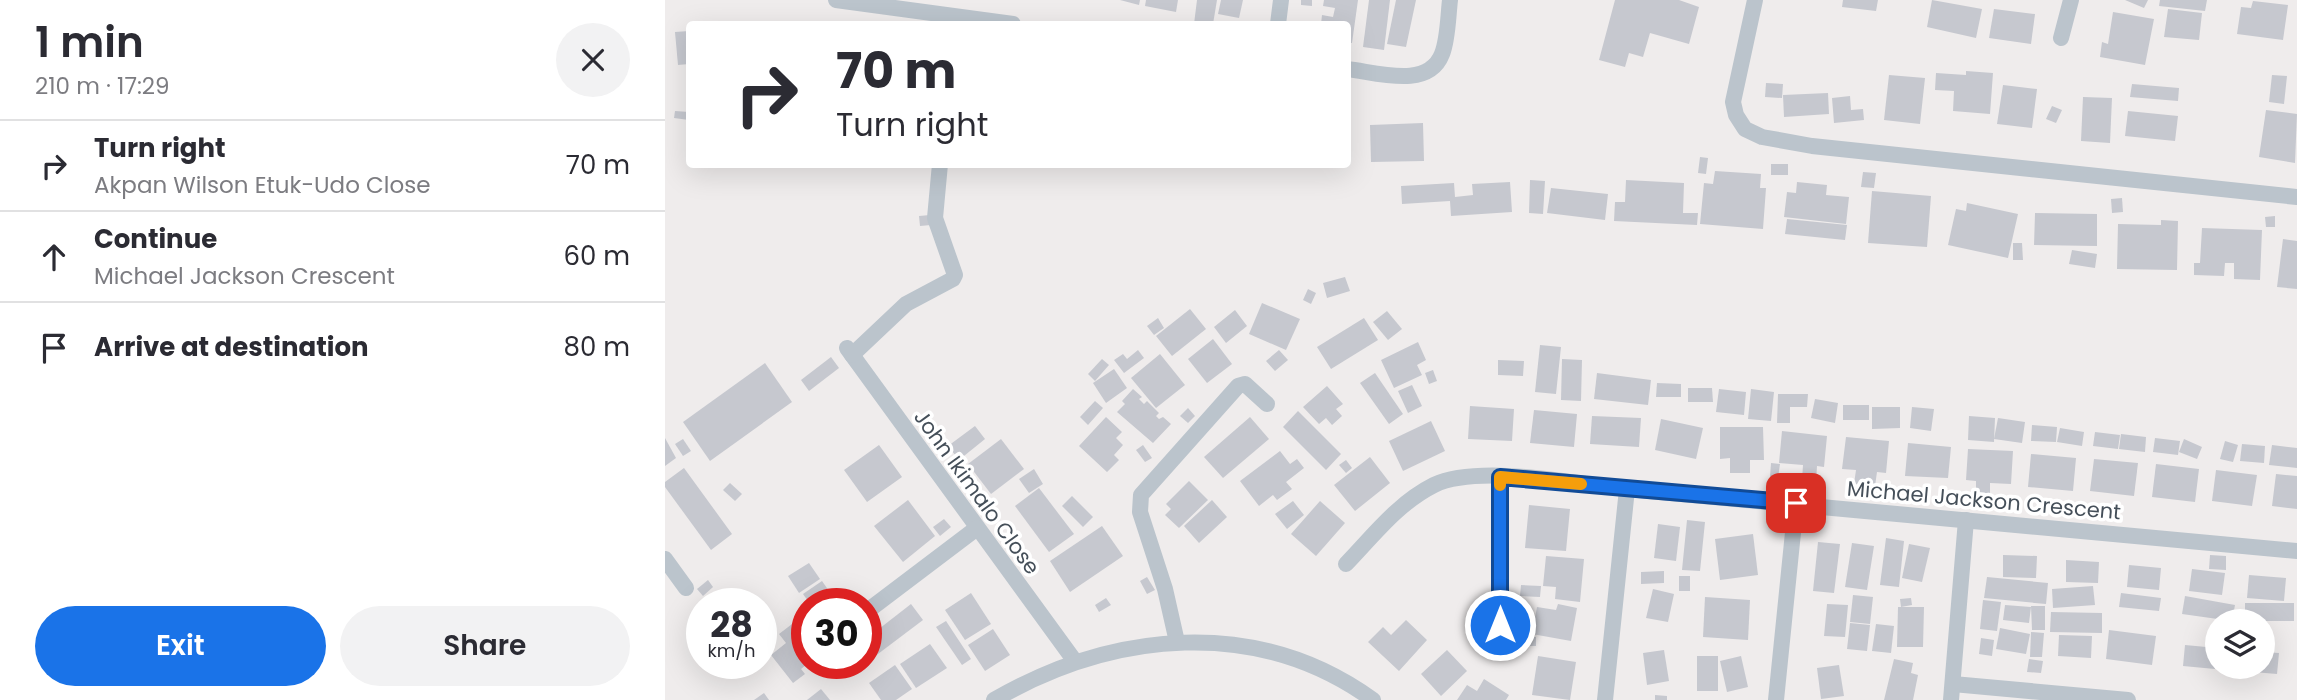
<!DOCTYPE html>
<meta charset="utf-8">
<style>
body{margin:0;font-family:Poppins,sans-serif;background:#f2f2f3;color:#2b2b33;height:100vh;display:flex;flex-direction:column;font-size:26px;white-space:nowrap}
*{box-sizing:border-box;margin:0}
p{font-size:23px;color:#7c7c81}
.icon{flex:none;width:38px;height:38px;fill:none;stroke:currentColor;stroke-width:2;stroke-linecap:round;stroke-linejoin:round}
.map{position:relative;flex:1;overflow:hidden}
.details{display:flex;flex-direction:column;background:#fff;width:665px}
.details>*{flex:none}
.hud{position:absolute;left:21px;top:21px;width:665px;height:147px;border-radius:7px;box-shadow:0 7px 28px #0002;background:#fff;color:#2b2b33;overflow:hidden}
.tools{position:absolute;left:1540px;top:609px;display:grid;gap:14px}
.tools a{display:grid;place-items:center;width:70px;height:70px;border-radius:50%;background:#fff;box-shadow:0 7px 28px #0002;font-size:35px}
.speed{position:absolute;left:21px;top:588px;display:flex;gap:14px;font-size:35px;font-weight:700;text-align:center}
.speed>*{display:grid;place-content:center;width:91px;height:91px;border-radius:50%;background:#fff;box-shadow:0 7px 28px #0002;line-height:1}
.speed small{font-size:18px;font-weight:400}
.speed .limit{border:10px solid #d22;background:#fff;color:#111}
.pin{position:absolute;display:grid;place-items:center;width:60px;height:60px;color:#fff;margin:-30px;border-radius:14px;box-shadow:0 4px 10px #0006}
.me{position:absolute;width:77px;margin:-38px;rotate:0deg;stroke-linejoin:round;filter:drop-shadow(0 0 5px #0008)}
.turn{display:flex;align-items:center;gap:24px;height:147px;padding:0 35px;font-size:32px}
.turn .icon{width:91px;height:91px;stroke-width:2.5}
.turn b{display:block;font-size:49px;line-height:60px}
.round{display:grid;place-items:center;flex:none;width:74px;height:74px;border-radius:37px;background:#f2f2f3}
.overview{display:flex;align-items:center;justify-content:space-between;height:119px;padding:0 35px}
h1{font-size:42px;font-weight:600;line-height:52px}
.action{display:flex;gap:14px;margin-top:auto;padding:14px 35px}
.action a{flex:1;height:80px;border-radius:42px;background:#1a73e8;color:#fff;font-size:28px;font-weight:600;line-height:80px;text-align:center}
.action a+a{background:#f2f2f3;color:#2b2b33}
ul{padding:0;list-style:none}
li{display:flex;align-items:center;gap:21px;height:91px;padding:0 35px;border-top:2px solid #e1e1e2}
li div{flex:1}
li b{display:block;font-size:26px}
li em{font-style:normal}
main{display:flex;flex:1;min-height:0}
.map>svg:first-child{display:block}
.building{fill:#c6c8cf}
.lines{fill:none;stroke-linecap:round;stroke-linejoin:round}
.minor{stroke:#bbc4cc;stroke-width:16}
.route-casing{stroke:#114b97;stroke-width:18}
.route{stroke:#1a73e8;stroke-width:12}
.slow{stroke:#f59e0b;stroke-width:12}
.labels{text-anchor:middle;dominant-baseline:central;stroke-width:7;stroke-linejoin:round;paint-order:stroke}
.street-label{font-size:21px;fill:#454f59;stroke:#fff}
</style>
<main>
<section class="details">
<div class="overview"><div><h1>1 min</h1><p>210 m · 17:29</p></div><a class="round"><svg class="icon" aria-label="close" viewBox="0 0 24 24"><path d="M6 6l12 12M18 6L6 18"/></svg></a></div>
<ul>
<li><svg class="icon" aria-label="right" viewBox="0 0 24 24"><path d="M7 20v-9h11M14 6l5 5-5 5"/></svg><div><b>Turn right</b><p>Akpan Wilson Etuk-Udo Close</p></div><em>70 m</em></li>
<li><svg class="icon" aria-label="ahead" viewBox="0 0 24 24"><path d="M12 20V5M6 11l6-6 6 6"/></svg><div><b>Continue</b><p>Michael Jackson Crescent</p></div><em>60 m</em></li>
<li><svg class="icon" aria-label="arrive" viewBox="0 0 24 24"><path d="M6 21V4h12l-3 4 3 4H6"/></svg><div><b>Arrive at destination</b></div><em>80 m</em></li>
</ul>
<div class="action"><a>Exit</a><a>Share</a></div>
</section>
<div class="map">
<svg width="1632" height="700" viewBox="0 0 1632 700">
<rect width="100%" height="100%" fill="#efecec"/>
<g class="building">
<path d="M455,0h20l-1,5z"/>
<path d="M481,0h32l-2,12 -31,-6z"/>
<path d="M532,0h20l-4,24h-19z"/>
<path d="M556,0h22l-4,18 -21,-4z"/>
<path d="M636,0h11v6l-11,-1z"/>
<path d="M659,0h34l-6,43h-5v-19h-26l1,-9 11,2 2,-9 -12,-2z"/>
<path d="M704,0h21l-6,50 -21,-3z"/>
<path d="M731,0h20l-10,47 -19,-3z"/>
<path d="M950,0h64l20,7 -10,37 -39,-11 -7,24 -14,-4 -4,14 -26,-7z"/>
<path d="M1178,0h35l-2,11 -34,-4z"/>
<path d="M1267,0l50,9 -6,29 -49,-11z"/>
<path d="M1460,0h23l-4,8z"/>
<path d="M1495,0h47l-2,11 -46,-5z"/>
<path d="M1588,1l35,4 -5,35 -46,-6 4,-27 10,1z"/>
<path d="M1329,9l41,5 -4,30 -42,-6z"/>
<path d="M1503,9l34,4 -3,27 -35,-3z"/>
<path d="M1448,12l41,7 -9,46 -45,-8 2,-15 6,2z"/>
<path d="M24,31v33l-11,1 -3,-33z"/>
<path d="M1301,71l27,2 -3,41 -37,-3 1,-20 -19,-1 1,-17 30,2z"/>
<path d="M1224,75l36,3 -5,46 -36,-4z"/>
<path d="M1607,75l15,1 -3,28 -15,-2z"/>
<path d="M1101,83l17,1 -1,14 -17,-1z"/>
<path d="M1467,84l47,4 -1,13 -48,-4z"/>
<path d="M1338,85l34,4 -5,39 -35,-4z"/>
<path d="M1163,93l1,21 -45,3 -1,-22z"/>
<path d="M1185,96l1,14 12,-1 1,11 -30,3 -2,-25z"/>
<path d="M1418,97l29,1 -2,45 -29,-2z"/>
<path d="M1387,106l10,4 -6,13 -10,-4z"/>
<path d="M1601,110l31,4 -2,49 -36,-6z"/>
<path d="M10,111l14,1v8l-15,-2z"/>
<path d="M1463,111l50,5 -3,25 -50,-5z"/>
<path d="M758,123l1,38 -53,1 -1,-37z"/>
<path d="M1035,157l8,1 -2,16 -8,-1z"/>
<rect x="1106" y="164" width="17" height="11"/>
<path d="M1050,171l46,3 -1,14h6l-3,41 -63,-5 4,-41 9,1z"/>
<path d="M1198,172l13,1 -2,15 -13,-1z"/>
<path d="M865,180l15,1 -2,33 -14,-1z"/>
<path d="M961,180l58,3 -1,30h15l-1,12 -83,-4 1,-19h10z"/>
<path d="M845,182l2,30 -61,4 -1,-15 -48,3 -1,-18 53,-3 1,14 18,-2 -1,-11z"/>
<path d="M1132,182l30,3 -1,10 23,2 -3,27 -62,-7 3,-25 9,1z"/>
<path d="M886,188l57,6 -3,26 -58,-7z"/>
<path d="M1207,191l59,5 -4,51 -59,-4z"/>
<path d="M1457,198l1,14 -11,1 -1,-14z"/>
<path d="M1302,203l51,11 -10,44 -60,-13 8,-36 10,2z"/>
<path d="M1370,213l62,1v32l-63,-1z"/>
<path d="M265,215l1,10 -11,1 -1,-10z"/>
<path d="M1610,216v11h-9l-1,-10z"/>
<path d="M1122,219l60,6 -2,15 -60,-6z"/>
<path d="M1496,220l17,1 -1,49 -60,-1 1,-45 43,1z"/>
<path d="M1537,228l60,2 -2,50 -26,-1v-16h-9l-1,13 -30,-1v-12h6z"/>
<path d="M1618,239l14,2v48l-20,-2z"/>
<path d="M1348,243h9l1,17h-10z"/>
<path d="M1407,250l25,4 -2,14 -26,-4z"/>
<path d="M680,277l5,14 -23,7 -4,-15z"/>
<path d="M643,289l8,4 -5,11 -8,-4z"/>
<path d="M597,303l38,16 -14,31 -37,-16z"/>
<path d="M525,309l16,20 -34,27 -16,-20z"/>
<path d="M570,310l12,16 -21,17 -12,-16z"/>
<path d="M722,311l15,18 -14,11 -15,-18z"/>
<path d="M493,318l6,10 -10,7 -7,-9z"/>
<path d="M699,318l14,22 -47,29 -14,-22z"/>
<path d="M548,339l19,25 -25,19 -19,-24z"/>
<path d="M753,342l8,18 -9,5 5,10 -28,13 -13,-28z"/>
<path d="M875,345l21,2 -5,47 -21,-2z"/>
<path d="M473,350l6,8 -20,15 -10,-13 9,-6 4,5z"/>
<path d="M614,350l9,10 -13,11 -9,-10z"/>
<path d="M495,354l25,31 -29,23 -25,-30z"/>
<path d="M166,357l8,11 -30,23 -8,-11z"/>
<path d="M437,359l7,6 -14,16 -7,-7z"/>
<path d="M897,359l20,1 -1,41 -20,-1z"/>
<path d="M833,360l26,1 -1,15 -25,-1z"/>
<path d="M100,363l27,39 -82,59 -27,-39z"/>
<path d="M449,369l13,19 -21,15 -13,-20z"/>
<path d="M768,370l4,11 -8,3 -4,-11z"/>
<path d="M710,373l28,41 -14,10 -29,-41z"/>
<path d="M932,373l54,7 -3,25 -54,-6z"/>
<path d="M992,383l24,1v13h-25z"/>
<path d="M747,385l10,21 -14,7 -10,-22z"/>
<path d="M662,386l16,18 -7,5 6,7 -10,9 -6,-7 -7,6 -16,-17z"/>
<path d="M1023,388h24l1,14h-25z"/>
<path d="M468,389l9,8 -3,2 5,5 3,-3 12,12 -3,3 3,3 4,-2 8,7 -18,19 -36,-31 8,-8 -3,-3z"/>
<path d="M1054,389l27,3 -2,23 -28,-3z"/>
<path d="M1086,389l23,3 -3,29 -23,-2z"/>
<path d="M1113,394h30l-1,13h-17v16h-13z"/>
<path d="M1150,399l23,4 -3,20 -24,-5z"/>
<path d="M430,401l8,7 -15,17 -8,-8z"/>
<rect x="1178" y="405" width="26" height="15"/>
<path d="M805,406l44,3 -2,32 -44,-2z"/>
<path d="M1207,407h28v21l-28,1z"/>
<path d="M1247,407l22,2 -3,22 -21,-3z"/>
<path d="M523,408l7,8 -7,7 -8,-7z"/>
<path d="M869,410l43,4 -3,33 -44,-4z"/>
<path d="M633,411l43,43 -15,16 -43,-43z"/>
<path d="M927,416l49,2 -2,29 -49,-3z"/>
<path d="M1304,416l26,2 -1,24 -26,-2z"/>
<path d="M441,417l16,15 -6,6 7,7 -9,10 5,5 -12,12 -28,-26z"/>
<path d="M585,417l19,22 -46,39 -19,-21z"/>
<path d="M1333,418l27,4 -3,21 -28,-4z"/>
<path d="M996,419l42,9 -7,31 -41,-9z"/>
<path d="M766,421l14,30 -42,20 -14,-30z"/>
<path d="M1367,425l25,2 -1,15 -25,-1z"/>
<path d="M310,426l10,13 -26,21 -11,-14z"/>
<path d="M1055,427h43l1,33h-14v13h-20v-15l-10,1z"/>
<path d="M1395,428l24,4 -2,14 -25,-4z"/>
<path d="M1117,431l45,5 -3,31 -7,-1 -1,16 -14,-2 1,-15 -24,-2z"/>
<path d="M1430,432l25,3 -2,14 -25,-3z"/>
<path d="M1456,434l25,3 -1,15 -26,-3z"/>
<path d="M1181,437l43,4 -3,32 -9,-1 -2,14 -21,-2 2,-14 -14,-1z"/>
<path d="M0,438l11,20 -11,8z"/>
<path d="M1490,438l25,3 -2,14 -25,-3z"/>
<path d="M18,439l8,12 -8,5 -8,-12z"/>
<path d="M336,439l23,30 -33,25 -23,-30z"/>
<path d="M1519,439l18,8 -5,12 -18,-7z"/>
<path d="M1560,441l13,4 -5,17 -13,-3z"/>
<path d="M1243,443l43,4 -3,31 -43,-2z"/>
<path d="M1577,444l23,2 -1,17 -24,-2z"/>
<path d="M214,445l23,32 -35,25 -23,-32z"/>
<path d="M478,445l9,13 -7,4 -9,-12z"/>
<path d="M1607,445l25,3v20l-28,-3z"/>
<path d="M1303,449l45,2 -2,33 -21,-1v11l-14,-1v-12l-10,-1z"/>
<path d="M615,451l10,13 7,-5 7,9 -18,14 6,7 -15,11 -4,-5 -14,11 -19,-25z"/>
<path d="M1366,454l45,4 -3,33 -45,-4z"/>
<path d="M705,457l20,26 -35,28 -21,-26z"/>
<path d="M1429,459l44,4 -4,33 -44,-5z"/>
<path d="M681,460l6,8 -6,5 -7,-8z"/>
<path d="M1106,463l9,1 -2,14 -8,-1z"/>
<path d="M1491,464l43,5 -4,33 -43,-5z"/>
<path d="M19,468l48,66 -21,16 -46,-63v-5z"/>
<path d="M369,469l9,15 -14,9 -10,-14z"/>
<path d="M1551,470l41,5 -5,31 -40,-5z"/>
<path d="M1611,474l21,2v33l-25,-3z"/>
<path d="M524,481l19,19 -29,28 -14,-13 6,-6 -5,-5z"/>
<path d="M65,483l12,11 -7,7 -12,-11z"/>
<path d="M374,488l35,46 -25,18 -34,-46z"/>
<path d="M407,496l21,21 -10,10 -21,-21z"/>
<path d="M243,500l27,36 -32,26 -29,-36z"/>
<path d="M547,500l15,17 -28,26 -15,-17z"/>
<path d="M628,501l11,14 -17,14 -12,-15z"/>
<path d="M655,501l25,22 -29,33 -25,-22z"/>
<path d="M864,505l41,4 -4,42 -41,-3z"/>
<path d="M279,519l7,8 -11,9 -7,-9z"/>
<path d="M1022,520l18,2 -5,49 -18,-1z"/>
<path d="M993,524l22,3 -4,34 -22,-3z"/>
<path d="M437,526l21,30 -53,36 -20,-31z"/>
<path d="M1088,534l5,41 -38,5 -5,-41z"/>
<path d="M1221,538l18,3 -5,46 -19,-2z"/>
<path d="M1153,542l22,2 -6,49 -21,-2z"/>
<path d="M1187,543l22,3 -7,44 -22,-3z"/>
<path d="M1244,544l21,4 -8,34 -20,-4z"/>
<path d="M1338,555l34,1 -1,22 -33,-1z"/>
<path d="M1545,555l16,1v14l-17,-1z"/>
<path d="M881,556l38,3 -4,43 -25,-3 1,-12 -13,-1z"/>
<path d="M1401,560l33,2 -1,21 -32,-1z"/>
<path d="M144,563l11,16 -21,14 -11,-17z"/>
<path d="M1464,565l32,3 -2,22 -32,-3z"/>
<path d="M1527,569l33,4 -3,22 -33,-4z"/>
<path d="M999,571v12l-23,1v-12z"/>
<path d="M1584,575l37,3 -2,23 -37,-3z"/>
<rect x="1014" y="576" width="11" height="15"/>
<path d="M482,577l8,13 -8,4 -7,-13z"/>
<path d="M1322,577l61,6 -2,21 -62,-6z"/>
<path d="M43,580l5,7 -10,9 -6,-7z"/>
<path d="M157,581l16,23h-28l-7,-10z"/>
<path d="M856,585l20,1 -1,11 -20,-1z"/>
<path d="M1428,586l2,19 -42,3 -1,-19z"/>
<path d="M988,589l21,5 -6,28 -22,-4z"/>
<path d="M306,593l20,31 -26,16 -20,-30z"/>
<path d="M1456,593l40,5 -2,13 -40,-4z"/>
<path d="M1188,595l20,2 -3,27 -20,-2z"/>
<path d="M1520,596l50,9 -3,16 -50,-7z"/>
<path d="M1040,597l45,3 -2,40 -45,-3z"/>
<path d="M441,598l5,7 -12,7 -4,-7z"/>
<path d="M1246,598l1,7 -11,2 -1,-8z"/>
<path d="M1318,600l18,2 -4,29 -17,-2z"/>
<rect x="1580" y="603" width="49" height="18"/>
<path d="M246,604l12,16 -57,43v-24z"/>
<path d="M893,604l19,4 -6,33 -39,-7 5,-27 19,3z"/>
<path d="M1162,604l21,1 -3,32 -21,-1z"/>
<path d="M1340,605l26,2 -2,16 -26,-3z"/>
<path d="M1366,606h14v24h-13z"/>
<path d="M1233,607h26l-1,40h-26z"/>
<path d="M1386,612l51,1v20l-52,-1z"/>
<path d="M741,620l21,20 -28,31 -31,-29 15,-15 8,8z"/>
<path d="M131,621l11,14v29l-6,5 4,5 -12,9 -22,-28 15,-12 -7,-9z"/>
<path d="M281,621l25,38 -9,6 -26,-38z"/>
<path d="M1185,623l20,2 -3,26 -20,-2z"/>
<path d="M1211,624l18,2 -3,27 -19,-2z"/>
<path d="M1335,628l30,6 -4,20 -30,-5z"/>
<path d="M328,629l17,26 -25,16 -17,-26z"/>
<path d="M1444,630l47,6 -4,29 -46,-6z"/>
<path d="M1366,632l13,1 -2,24h-12z"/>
<path d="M1394,635l33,1 -1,22 -33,-2z"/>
<rect x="855" y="637" width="16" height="9"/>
<path d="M1316,638l13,2 -2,16 -13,-2z"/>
<path d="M265,644l17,24 -31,20 -16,-24z"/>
<path d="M1520,645l32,3 -2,21 -32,-3z"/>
<path d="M782,650l20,21 -26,25 -20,-22z"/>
<path d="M999,650l5,31 -22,4 -4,-32z"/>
<path d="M1598,652l16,1 -2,21 -36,-3v-4h22z"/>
<path d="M873,656l38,6 -6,38 -38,-5z"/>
<rect x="1032" y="656" width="21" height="35"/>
<path d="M1076,656l7,31 -21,5 -7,-31z"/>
<path d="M1229,659l19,4 -2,10 7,2 -5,25h-29z"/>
<path d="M1364,659l14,2 -2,12 -14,-1z"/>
<path d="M230,665l17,24 -16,11h-15l-12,-17z"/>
<path d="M1174,665l5,31 -23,3 -4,-31z"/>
<path d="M819,679l25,16 -3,5h-49l10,-15 10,6z"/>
<path d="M156,689l9,11h-23z"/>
<path d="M99,693l5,7h-15z"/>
<path d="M990,695l12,1v4h-12z"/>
</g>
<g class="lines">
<g class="minor">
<path d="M171,0l177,24"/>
<path d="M1090,0l-22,102 3,13 9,14 17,8 50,9 485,51"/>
<path d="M613,24l3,-24"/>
<path d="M1396,38l10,-38"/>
<path d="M682,69c29,3 81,21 95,-15 6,-15 6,-37 8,-54"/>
<path d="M182,348l227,312"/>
<path d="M187,355l54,-51 47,-25 2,-4 -20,-57 5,-54"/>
<path d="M835,477l1,173"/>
<path d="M0,559l21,29"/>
<path d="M681,564c27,-28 52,-61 88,-79 44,-21 143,-1 193,4"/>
<path d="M201,612l111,-84"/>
<path d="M512,642l-12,-53 -25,-77 1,-17 97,-109 7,-2 22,20"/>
<path d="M1288,684l175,16"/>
<path d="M329,700c119,-69 263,-84 379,0"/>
<path d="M940,700l22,-211 670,62"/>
<path d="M1111,700l20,-197"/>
<path d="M1286,700l15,-180"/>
</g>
</g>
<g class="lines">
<defs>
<path id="route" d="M835,625v-148l296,26"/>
</defs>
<use href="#route" class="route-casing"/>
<use href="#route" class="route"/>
<path class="slow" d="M835,485v-8l81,7"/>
</g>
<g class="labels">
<g class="street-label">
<text transform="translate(312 492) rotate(54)">John Ikimalo Close</text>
<text transform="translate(1319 500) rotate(5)">Michael Jackson Crescent</text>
</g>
</g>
</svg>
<div class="tools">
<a><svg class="icon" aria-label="layers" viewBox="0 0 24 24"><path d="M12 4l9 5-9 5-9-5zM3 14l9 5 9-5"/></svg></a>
</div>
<div class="speed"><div>28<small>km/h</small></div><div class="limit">30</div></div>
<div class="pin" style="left:1131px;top:503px;background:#d93025"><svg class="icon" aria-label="arrive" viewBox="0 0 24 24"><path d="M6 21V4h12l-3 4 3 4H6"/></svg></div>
<svg class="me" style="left:835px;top:625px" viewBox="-20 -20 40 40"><circle r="17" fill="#1a73e8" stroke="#fff" stroke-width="3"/><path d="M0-11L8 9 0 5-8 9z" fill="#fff"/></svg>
<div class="hud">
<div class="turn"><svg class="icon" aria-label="right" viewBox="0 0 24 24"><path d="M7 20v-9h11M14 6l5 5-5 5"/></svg><div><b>70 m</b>Turn right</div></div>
</div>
</div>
</main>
